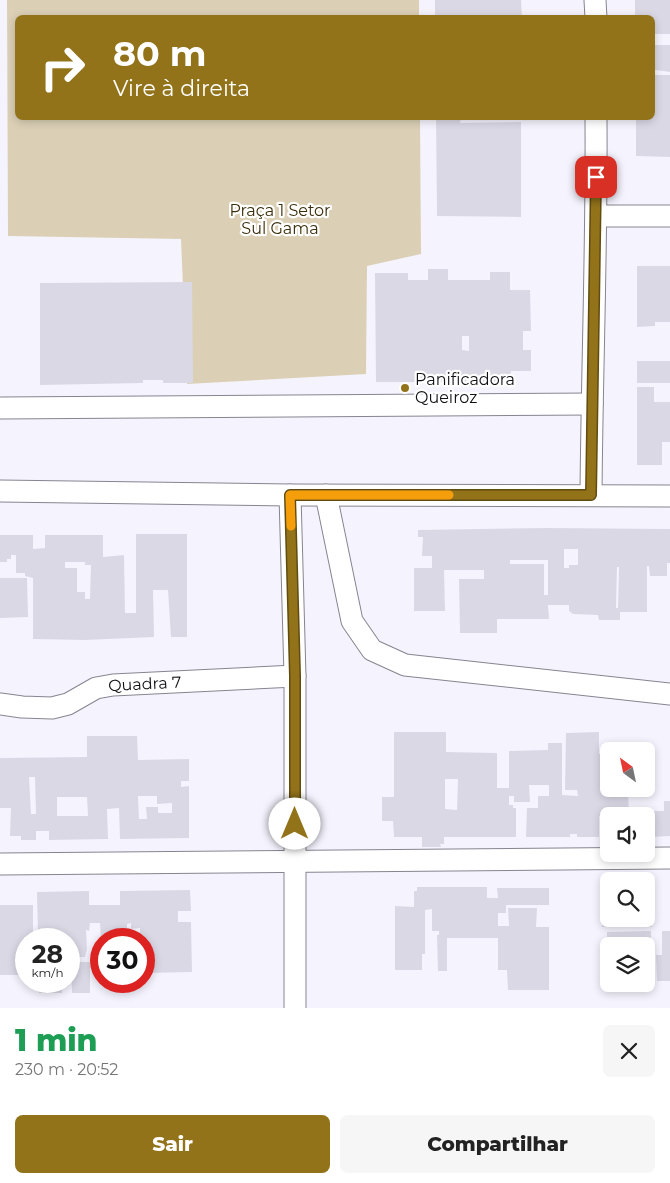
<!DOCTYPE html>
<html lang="pt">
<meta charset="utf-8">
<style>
body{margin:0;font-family:Montserrat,sans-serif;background:#f6f6f6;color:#222;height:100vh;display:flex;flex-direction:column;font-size:19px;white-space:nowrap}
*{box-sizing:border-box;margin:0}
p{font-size:16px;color:#767676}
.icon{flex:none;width:28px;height:28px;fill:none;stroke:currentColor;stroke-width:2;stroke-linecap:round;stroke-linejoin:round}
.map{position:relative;height:1008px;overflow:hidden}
.details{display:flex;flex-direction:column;background:#fff;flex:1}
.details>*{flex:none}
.top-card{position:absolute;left:15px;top:15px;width:640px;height:105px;border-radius:8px;box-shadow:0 2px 8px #0003;background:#93731a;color:#fff;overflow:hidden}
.needle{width:32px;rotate:327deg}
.controls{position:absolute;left:600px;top:742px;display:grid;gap:10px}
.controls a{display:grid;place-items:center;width:55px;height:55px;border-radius:8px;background:#fff;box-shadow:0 2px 8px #0003;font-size:25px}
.speed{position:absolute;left:15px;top:928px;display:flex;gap:10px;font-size:25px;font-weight:700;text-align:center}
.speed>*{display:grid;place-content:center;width:65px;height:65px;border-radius:50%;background:#fff;box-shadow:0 2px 8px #0003;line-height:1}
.speed small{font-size:12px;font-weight:400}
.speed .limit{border:8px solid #d22;background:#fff;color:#111}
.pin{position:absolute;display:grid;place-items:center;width:42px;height:42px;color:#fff;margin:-21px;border-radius:10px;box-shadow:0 2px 8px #0006}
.me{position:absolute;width:55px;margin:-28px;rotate:0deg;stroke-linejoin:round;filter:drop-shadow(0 0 4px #0008)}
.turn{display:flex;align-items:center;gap:18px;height:105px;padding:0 15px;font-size:22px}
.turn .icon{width:65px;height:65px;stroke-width:2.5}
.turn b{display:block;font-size:35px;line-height:42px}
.round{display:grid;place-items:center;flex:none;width:52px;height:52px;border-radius:8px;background:#f6f6f6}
.overview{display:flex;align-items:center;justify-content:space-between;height:85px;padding:0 15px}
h1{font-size:30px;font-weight:800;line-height:38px;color:#1e9e55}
.action{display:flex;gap:10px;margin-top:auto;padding:10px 15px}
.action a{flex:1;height:58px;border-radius:8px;background:#93731a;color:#fff;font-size:20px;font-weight:800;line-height:58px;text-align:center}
.action a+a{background:#f6f6f6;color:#222}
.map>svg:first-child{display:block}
.green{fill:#dbd0b6}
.building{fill:#dad8e5;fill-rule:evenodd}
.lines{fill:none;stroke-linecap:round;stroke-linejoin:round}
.minor-casing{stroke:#868490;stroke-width:23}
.minor{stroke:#fff;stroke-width:21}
.route-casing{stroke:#604b11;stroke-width:12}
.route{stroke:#93731a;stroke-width:9}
.slow{stroke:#f59e0b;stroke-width:9}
.poi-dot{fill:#93731a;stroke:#fff;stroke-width:2}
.labels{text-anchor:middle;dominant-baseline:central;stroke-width:4.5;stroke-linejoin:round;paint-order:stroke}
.park-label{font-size:16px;fill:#3c2e0a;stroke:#fff}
.poi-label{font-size:16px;fill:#111115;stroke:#fff;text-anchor:start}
.street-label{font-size:16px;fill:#111115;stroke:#fff}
</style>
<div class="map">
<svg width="670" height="1008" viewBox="0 0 670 1008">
<rect width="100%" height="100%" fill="#f5f4fe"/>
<path class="green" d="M7,0h412v18h-401v100h402l1,136 -54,12 -1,108 -179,10 -6,-145 -173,-3z"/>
<g class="building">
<path d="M435,0h86l1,18h-87z"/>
<path d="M635,0h35v34h-18v-16h-17z"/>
<path d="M652,45h18v27l-15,-2 -1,5h16v82l-34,-1v-38h16z"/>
<path d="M436,118h25l-1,5 61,-1v95l-84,-1z"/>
<path d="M637,266h33v56h-15v4l-18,1z"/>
<path d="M428,269h20v11h42v-8h20v18h20l1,41h-8v19h8v21h-20l-1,13h-20v-2h-114l-1,-109h33v7h20zM462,336h7v15l-7,-1z"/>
<path d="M192,282l1,101h-30v-3h-20v3l-103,2v-102z"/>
<rect x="637" y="361" width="33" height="22"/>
<path d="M637,387h17v15h16v40h-8v23h-25z"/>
<path d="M547,528l123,1v34h-3v13h-17l-1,-10h-2v46h-27v8h-21l-1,-5 -25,-1 -4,-3v-6h-21l1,14h-52v14h-37l-1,-54h25v-9h-40l1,41h-31v-43h18v-12h-10l1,-19h-5v-7zM564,549h14v16h-9v3h-5zM510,560h38v35h-4v-31h-34zM617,567h2l-1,41h-2z"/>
<path d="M136,534h51v103h-16l-3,-47h-15l1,47 -69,3 -52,-1v-61l-8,-2v-3h-9v-18h-5v4h-4v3h-7v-27h33v14l12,-1v-13h58v22l21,-2 1,58h11zM65,562h20v3h6l-1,34h-5v-7h-8v-24h-12z"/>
<path d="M0,578h27l1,39 -28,1z"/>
<path d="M394,732h52v20l51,1v35h12v-37l39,-1v-7h14v52l16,1 -1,-6h-12l1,-57 33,-1v22h10v35h19l1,27h-30v21h-22v-3h-7v3h-44l1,-29h11v-12h11v-11h-20l1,17h-16v-6h-5v9h4v3h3v29h-72v7h-4l1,3h-19v-10h-28l-1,-16h-11v-24h12zM445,779h13l-1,31 -12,-1z"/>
<path d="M87,736h50l1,24 51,-1v22h-8v6l8,-1v52l-69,1 -1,-31 -12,1 1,30 -59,1v-9h-13v9h-15v-4h-11l1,-28h-11v-50l87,-1zM29,777h6l1,37h-5zM138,796h19v8l15,-1v10h-14v-6h-12l1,12h-8zM57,797h30l1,19h-31z"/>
<path d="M664,801h6v35l-19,1v-26h13z"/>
<path d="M417,887h70v11h11l-1,-10h52v17h-43v8h-8v13h11l-1,-18h29l-1,19h13v63h-41l-1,-20h-9v-32h-51v33h-9l-1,-36h2v-4h-7v-22l-7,1v44h-3v16h-27v-64l19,1v-16h3z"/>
<path d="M646,887h5l1,40h-50l-1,-36h8v28h37z"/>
<path d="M190,890l1,21h-13v11h13l1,50 -48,1v-34h-4v-11l-9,1v-6l-4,1v15h-26l-1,-16h-10l-1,8 -3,-1 1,19 -2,8h-16v-18h-43v36h-26v-70h33v30l5,1 -1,-44 52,-1v14h31v-14z"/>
<path d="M651,931l1,37h-6v-22h-37v22h-2v-36z"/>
<path d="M662,931h8v50h-13l-1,-26h6z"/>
<path d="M71,962h19v31h-18z"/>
<rect x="39" y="981" width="23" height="12"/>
</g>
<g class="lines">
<defs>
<g id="minor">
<path d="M595,0l1,18"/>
<path d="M597,216h73"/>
<path d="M0,408l592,-4"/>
<path d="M0,491l290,4 380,1"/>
<path d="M290,495l5,181v332"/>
<path d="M326,495l26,126 20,29 33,15 265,29"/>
<path d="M591,495c1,-126 6,-252 5,-377"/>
<path id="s1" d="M0,704l22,3 30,1 16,-4 28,-16 17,-3 182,-9"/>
<path d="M0,864l670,-6"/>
</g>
</defs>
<use href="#minor" class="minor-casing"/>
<use href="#minor" class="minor"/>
</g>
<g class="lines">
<defs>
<path id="route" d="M295,824v-148l-5,-181h301l5,-318"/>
</defs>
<use href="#route" class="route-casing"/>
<use href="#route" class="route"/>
<path class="slow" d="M291,526l-1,-31h159"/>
</g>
<circle class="poi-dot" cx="405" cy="388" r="5"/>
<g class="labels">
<g class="park-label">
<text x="280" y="210">Praça 1 Setor<tspan x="280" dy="18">Sul Gama</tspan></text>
</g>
<g class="poi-label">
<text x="415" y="379">Panificadora<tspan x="415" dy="18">Queiroz</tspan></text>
</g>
<g class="street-label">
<text stroke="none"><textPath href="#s1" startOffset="150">Quadra 7</textPath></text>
</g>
</g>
</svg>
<div class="controls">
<a><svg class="needle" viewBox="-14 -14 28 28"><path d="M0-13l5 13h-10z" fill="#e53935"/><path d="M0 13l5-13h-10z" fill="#767676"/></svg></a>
<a><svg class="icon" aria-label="sound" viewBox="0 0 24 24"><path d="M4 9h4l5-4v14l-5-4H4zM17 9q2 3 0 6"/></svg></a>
<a><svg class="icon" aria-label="search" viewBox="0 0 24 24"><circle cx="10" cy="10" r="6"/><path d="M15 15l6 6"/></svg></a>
<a><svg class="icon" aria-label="layers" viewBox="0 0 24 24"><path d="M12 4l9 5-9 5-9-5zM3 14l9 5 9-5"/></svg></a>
</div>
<div class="speed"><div>28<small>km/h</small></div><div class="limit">30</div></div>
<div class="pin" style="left:596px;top:177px;background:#d93025"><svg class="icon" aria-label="arrive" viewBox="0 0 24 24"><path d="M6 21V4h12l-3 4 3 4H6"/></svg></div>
<svg class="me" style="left:295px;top:824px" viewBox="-20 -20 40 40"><circle r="19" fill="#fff"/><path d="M0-13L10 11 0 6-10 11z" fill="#93731a"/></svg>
<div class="top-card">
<div class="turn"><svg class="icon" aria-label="right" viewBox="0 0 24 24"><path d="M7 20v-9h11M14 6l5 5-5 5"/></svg><div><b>80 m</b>Vire à direita</div></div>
</div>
</div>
<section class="details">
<div class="overview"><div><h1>1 min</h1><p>230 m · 20:52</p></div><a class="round"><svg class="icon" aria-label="close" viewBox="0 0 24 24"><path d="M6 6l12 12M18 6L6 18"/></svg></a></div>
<div class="action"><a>Sair</a><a>Compartilhar</a></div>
</section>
